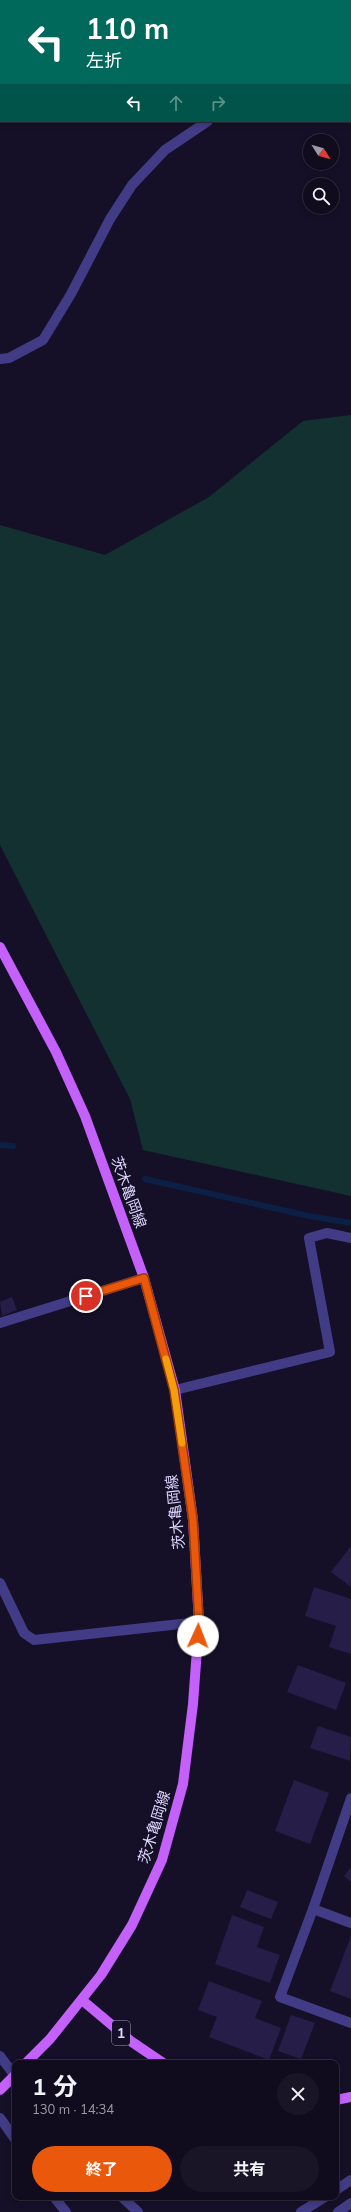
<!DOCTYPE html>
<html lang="ja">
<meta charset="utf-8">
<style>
body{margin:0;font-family:Mulish,"Noto Sans JP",sans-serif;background:#191526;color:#f1f3f6;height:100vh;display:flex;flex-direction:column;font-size:15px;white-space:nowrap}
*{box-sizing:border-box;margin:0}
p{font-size:13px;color:#9c9ba4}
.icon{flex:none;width:22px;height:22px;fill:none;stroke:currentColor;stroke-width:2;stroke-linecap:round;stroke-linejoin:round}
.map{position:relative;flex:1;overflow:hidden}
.side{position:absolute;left:12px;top:2060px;width:327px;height:140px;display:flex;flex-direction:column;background:#100c1d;border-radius:8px;box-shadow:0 2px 6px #0003,0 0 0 1px #302c3b}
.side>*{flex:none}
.top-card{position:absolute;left:0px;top:0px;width:351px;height:122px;box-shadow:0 2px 6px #0003,0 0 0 1px #302c3b;background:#00695c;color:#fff;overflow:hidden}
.needle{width:26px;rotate:127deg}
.controls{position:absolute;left:303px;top:134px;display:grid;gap:8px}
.controls a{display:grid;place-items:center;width:36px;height:36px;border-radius:50%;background:#100c1d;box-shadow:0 2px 6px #0003,0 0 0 1px #302c3b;font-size:20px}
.pin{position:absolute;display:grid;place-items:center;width:34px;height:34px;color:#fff;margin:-17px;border:2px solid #fff;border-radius:50%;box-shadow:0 1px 4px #0007}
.me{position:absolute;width:44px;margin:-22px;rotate:2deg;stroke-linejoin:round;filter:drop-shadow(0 0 3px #0008)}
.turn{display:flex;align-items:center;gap:14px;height:84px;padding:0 20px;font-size:18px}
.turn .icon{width:52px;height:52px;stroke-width:2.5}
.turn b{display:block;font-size:28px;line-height:34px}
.lanes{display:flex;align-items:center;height:38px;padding:0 20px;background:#0003;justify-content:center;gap:20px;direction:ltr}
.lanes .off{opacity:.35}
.round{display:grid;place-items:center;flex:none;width:42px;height:42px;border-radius:21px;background:#191526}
.overview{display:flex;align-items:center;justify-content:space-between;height:68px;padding:0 20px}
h1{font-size:24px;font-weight:700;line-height:30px}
.button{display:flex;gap:8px;margin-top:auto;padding:8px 20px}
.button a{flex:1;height:46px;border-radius:24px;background:#ea580c;color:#fff;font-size:16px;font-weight:700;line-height:46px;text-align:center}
.button a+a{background:#191526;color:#f1f3f6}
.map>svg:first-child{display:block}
.green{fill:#133131}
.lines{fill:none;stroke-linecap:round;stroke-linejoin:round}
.stream{stroke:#0c1f45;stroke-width:6}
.building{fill:#261d48}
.minor{stroke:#413c85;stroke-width:10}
.tertiary{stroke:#413c85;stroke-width:10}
.primary{stroke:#c561fb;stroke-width:10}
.primary-bridge{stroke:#c561fb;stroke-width:10}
.route-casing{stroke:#983908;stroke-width:10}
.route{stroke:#ea580c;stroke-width:7}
.slow{stroke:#f59e0b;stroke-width:7}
.labels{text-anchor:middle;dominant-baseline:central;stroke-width:4;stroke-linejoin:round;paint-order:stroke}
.shield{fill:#151027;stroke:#a19bbe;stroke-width:1}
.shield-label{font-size:14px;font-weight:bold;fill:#ddd7fe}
.street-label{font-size:15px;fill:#ddd7fe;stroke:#151027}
</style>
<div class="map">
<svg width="351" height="2212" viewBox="0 0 351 2212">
<rect width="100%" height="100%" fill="#151027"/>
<path class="green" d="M351,415v781l-208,-46 -13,-51 -130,-254v-320l105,30 104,-58 94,-76z"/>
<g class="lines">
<g class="stream">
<path d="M0,1145l13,1"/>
<path d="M145,1179l164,37 42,7"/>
</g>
</g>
<g class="building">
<path d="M12,1297l5,13 -15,6 -2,-14z"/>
<path d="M351,1546v41l-20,-15z"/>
<path d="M314,1587l37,12v55l-22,-7 7,-21 -31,-10z"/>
<path d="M298,1665l48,18 -10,27 -49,-18z"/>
<path d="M318,1726l33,11 -1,24 -40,-13z"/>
<path d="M294,1780l35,13 -19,51 -35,-13z"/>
<path d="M351,1867v15l-7,-6z"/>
<path d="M247,1890l31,12 -7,17 -31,-12z"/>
<path d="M232,1915l32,12 -7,20 23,8 -10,28 -55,-19z"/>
<path d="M351,1936v63l-21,-8z"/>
<path d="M209,1981l53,20 -7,17 26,10 -12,32 -60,-23 8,-20 -19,-7z"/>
<path d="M291,2015l24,8 -14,36 -23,-8z"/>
</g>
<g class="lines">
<g class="minor">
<path d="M0,1323l144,-45"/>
<path d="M175,1390l155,-38 -21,-114 18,-5 24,5"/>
<path d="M0,1583l24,50 10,7 165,-18"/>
<path d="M351,1798l-38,111 -33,88 71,26"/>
<path d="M313,1909l38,14"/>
<path d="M0,2056l15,20"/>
<path d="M0,2118l15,21"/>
<path d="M54,2197l12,15"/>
<path d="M122,2197l16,15"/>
<path d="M338,2212l13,-9"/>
</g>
<g class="tertiary">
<path d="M350,32l1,-1"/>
<path d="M0,359l9,-1 34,-18 28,-46 39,-75 22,-34 33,-35 43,-29"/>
<path d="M336,2190l15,-10"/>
<path d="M301,2212l24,-15"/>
</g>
<g class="primary">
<path d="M0,947l56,105 29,64 59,162 31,112 18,130 6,102 -6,82 -10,80 -21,76 -30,65 -31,50 -51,64 -24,24"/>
<path d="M82,2000l50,42 31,21"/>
<path d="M336,2100l15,-3"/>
</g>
<path class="primary-bridge" d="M0,2090l15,-15"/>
</g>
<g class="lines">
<defs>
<path id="route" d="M86,1296l58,-18 30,112 19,130 6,102 -1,14"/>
</defs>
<use href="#route" class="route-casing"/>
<use href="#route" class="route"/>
<path class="slow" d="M166,1359l8,31 8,53"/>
</g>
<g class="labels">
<rect class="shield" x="112" y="2021" width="18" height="24" rx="3"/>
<g class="shield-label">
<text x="121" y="2033">1</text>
</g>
<g class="street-label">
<text transform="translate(129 1192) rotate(70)">茨木亀岡線</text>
<text transform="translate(175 1512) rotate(-96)">茨木亀岡線</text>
<text transform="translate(154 1827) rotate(-73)">茨木亀岡線</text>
</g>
</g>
</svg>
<div class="controls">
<a><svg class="needle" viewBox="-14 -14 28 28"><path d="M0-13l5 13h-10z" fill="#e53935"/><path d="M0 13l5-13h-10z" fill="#9c9ba4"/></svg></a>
<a><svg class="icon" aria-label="search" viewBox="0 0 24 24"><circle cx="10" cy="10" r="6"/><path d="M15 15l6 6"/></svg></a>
</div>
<div class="pin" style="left:86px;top:1296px;background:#d93025"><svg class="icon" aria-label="arrive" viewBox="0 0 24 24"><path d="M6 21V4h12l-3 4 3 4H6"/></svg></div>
<svg class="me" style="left:198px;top:1636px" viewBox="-20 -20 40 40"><circle r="19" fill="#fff"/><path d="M0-13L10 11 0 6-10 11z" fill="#ea580c"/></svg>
<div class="top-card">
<div class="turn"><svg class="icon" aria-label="left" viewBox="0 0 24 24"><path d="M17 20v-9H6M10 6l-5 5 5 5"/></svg><div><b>110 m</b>左折</div></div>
<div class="lanes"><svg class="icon" aria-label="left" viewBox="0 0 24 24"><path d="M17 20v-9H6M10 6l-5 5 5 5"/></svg><svg class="icon off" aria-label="ahead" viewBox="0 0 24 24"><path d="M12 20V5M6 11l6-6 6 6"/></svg><svg class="icon off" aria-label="right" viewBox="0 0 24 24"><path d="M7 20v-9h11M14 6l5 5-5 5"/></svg></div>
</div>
<section class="side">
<div class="overview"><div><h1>1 分</h1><p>130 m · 14:34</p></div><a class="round"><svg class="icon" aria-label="close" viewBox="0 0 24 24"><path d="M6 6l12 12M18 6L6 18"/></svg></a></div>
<div class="button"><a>終了</a><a>共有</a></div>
</section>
</div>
